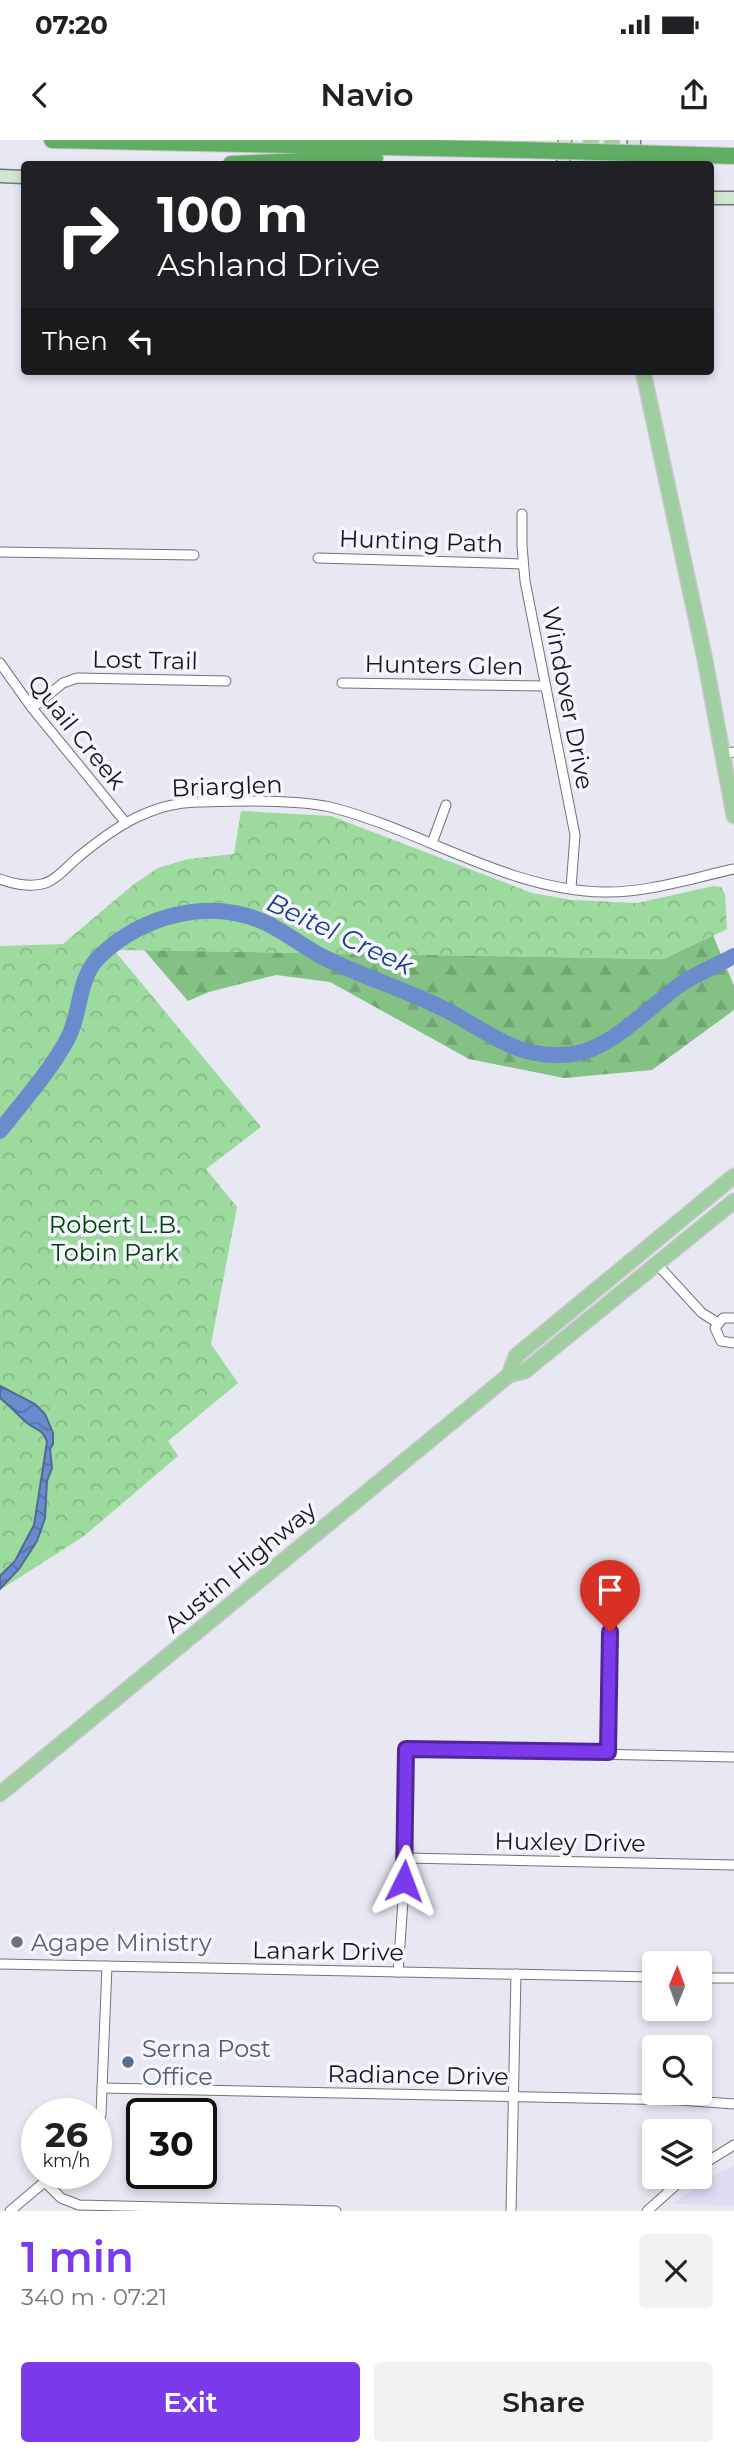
<!DOCTYPE html>
<meta charset="utf-8">
<style>
body{margin:0;font-family:Montserrat,sans-serif;background:#f2f2f2;color:#202124;height:100vh;display:flex;flex-direction:column;font-size:26px;white-space:nowrap}
*{box-sizing:border-box;margin:0}
p{font-size:23px;color:#757577}
.icon{flex:none;width:38px;height:38px;fill:none;stroke:currentColor;stroke-width:2;stroke-linecap:round;stroke-linejoin:round}
.map{position:relative;height:2071px;overflow:hidden}
.drawer{display:flex;flex-direction:column;background:#fff;flex:1}
.drawer>*{flex:none}
.top-card{position:absolute;left:21px;top:21px;width:693px;height:214px;border-radius:7px;box-shadow:0 4px 10px #0003;background:#202124;color:#fff;overflow:hidden}
.needle{width:46px;rotate:1deg}
.controls{position:absolute;left:642px;top:1811px;display:grid;gap:14px}
.controls a{display:grid;place-items:center;width:70px;height:70px;border-radius:7px;background:#fff;box-shadow:0 4px 10px #0003;font-size:35px}
.speed{position:absolute;left:21px;top:1958px;display:flex;gap:14px;font-size:35px;font-weight:700;text-align:center}
.speed>*{display:grid;place-content:center;width:91px;height:91px;border-radius:50%;background:#fff;box-shadow:0 4px 10px #0003;line-height:1}
.speed small{font-size:18px;font-weight:400}
.speed .limit{border:4px solid #111;border-radius:10px;background:#fff;color:#111}
.pin{position:absolute;display:grid;place-items:center;width:60px;height:60px;color:#fff;margin:-72px -30px;border-radius:50% 50% 50% 0;rotate:-45deg;box-shadow:0 0 7px #0007}
.pin .icon{rotate:45deg}
.me{position:absolute;width:77px;margin:-38px;rotate:3deg;stroke-linejoin:round;filter:drop-shadow(0 0 5px #0008)}
.turn{display:flex;align-items:center;gap:24px;height:147px;padding:0 21px;font-size:32px}
.turn .icon{width:91px;height:91px;stroke-width:2.5}
.turn b{display:block;font-size:49px;line-height:60px}
.then{display:flex;align-items:center;height:66px;padding:0 21px;background:#0003;gap:14px;font-size:26px}
.round{display:grid;place-items:center;flex:none;width:74px;height:74px;border-radius:7px;background:#f2f2f2}
.head{display:flex;align-items:center;justify-content:space-between;height:119px;padding:0 21px}
h1{font-size:42px;font-weight:600;line-height:52px;color:#7c3aed}
.primary-button{display:flex;gap:14px;margin-top:auto;padding:14px 21px}
.primary-button a{flex:1;height:80px;border-radius:7px;background:#7c3aed;color:#fff;font-size:28px;font-weight:600;line-height:80px;text-align:center}
.primary-button a+a{background:#f2f2f2;color:#202124}
.status{display:flex;justify-content:space-between;align-items:center;height:49px;padding:0 35px;background:#fff;direction:ltr}
.status svg{height:19px;fill:currentColor}
header{display:flex;justify-content:space-between;align-items:center;height:91px;padding:0 21px;background:#fff;font-size:32px;font-weight:600}
.map>svg:first-child{display:block}
.education{fill:#dfdcf2}
.forest{fill:url(#forest-firs)}
.park{fill:url(#park-crowns)}
.water{fill:url(#water-waves);stroke:#516997;stroke-width:2}
.lines{fill:none;stroke-linecap:round;stroke-linejoin:round}
.river{stroke:#6a8ccd;stroke-width:16}
.minor-casing{stroke:#73737d;stroke-width:11}
.secondary-casing{stroke:#73737d;stroke-width:15}
.primary-casing{stroke:#c7c7c8;stroke-width:17}
.motorway-casing{stroke:#c7c7c8;stroke-width:18}
.minor{stroke:#fff;stroke-width:9}
.secondary{stroke:#cfe7d0;stroke-width:12}
.primary{stroke:#9fcea1;stroke-width:14}
.motorway{stroke:#5fae63;stroke-width:16}
.motorway-bridge-casing{stroke:#c7c7c8;stroke-width:18;stroke-linecap:butt}
.motorway-bridge{stroke:#5fae63;stroke-width:16}
.route-casing{stroke:#51269a;stroke-width:18}
.route{stroke:#7c3aed;stroke-width:12}
.worship-dot{fill:#6b7280;stroke:#f5f5fe;stroke-width:2.5}
.service-dot{fill:#5c6f8a;stroke:#f5f5fe;stroke-width:2.5}
.labels{text-anchor:middle;dominant-baseline:central;stroke-width:7;stroke-linejoin:round;paint-order:stroke}
.street-label{font-size:24px;fill:#17171a;stroke:#f5f5fe}
.park-label{font-size:24px;fill:#00440a;stroke:#f5f5fe}
.worship-label{font-size:24px;fill:#5b616d;stroke:#f5f5fe;text-anchor:start}
.service-label{font-size:24px;fill:#4e5e75;stroke:#f5f5fe;text-anchor:start}
.water-label{font-size:26px;font-style:italic;fill:#183e8a;stroke:#f5f5fe}
</style>
<div class="status"><b>07:20</b><svg viewBox="0 0 49 12"><path d="M0 12V9h3v3zM5 12V6h3v6zM10 12V3h3v9zM15 12V0h3v12zM26 1h20v11H26zM47 4h2v5h-2z"/></svg></div>
<header><svg class="icon" aria-label="back" viewBox="0 0 24 24"><path d="M15 5l-7 7 7 7"/></svg>Navio<svg class="icon" aria-label="share" viewBox="0 0 24 24"><path d="M12 15V3M7 8l5-5 5 5M5 13v7h14v-7"/></svg></header>
<div class="map">
<svg width="734" height="2071" viewBox="0 0 734 2071">
<defs>
<pattern id="forest-firs" width="22" height="20" patternUnits="userSpaceOnUse" patternTransform="scale(1.75)"><rect width="22" height="20" fill="#84c185"/><path d="M5 1l3.5 6h-7zM16 11l3.5 6h-7z" fill="#71a572"/></pattern>
<pattern id="park-crowns" width="20" height="18" patternUnits="userSpaceOnUse" patternTransform="scale(1.75)"><rect width="20" height="18" fill="#9cda9d"/><path d="M2 6a3 3 0 1 1 6 0M12 15a3 3 0 1 1 6 0" fill="none" stroke="#86ba87"/></pattern>
<pattern id="water-waves" width="16" height="10" patternUnits="userSpaceOnUse" patternTransform="scale(1.75)"><rect width="16" height="10" fill="#6a8ccd"/><path d="M0 5q4-4 8 0t8 0" fill="none" stroke="#5671a6"/></pattern>
</defs>
<rect width="100%" height="100%" fill="#e8e8f3"/>
<path class="education" d="M734,2026v39l-62,-1 37,-26z"/>
<path class="forest" d="M713,795l21,51v24l-82,60 -88,8 -95,-19 -139,-77 -54,-7 -67,17 -21,9 -44,-51 520,9z"/>
<path class="park" d="M241,671l90,5 201,77 40,7 65,3 77,-17 7,1 4,7 2,35 -63,30 -550,-9 147,177 -55,42 31,38 -26,137 27,39 -70,58 10,15 -94,80 -84,54v-644l63,-2 71,-60 24,-16 30,-9 46,-5z"/>
<path class="water" d="M0,1246l35,18 10,10 8,19v11l-3,5 2,19 -5,13 -2,37 -8,23 -18,28 -19,20v-13l15,-15 19,-36 13,-83c-3,-13 -12,-12 -20,-19 -9,-8 -17,-17 -27,-25z"/>
<g class="lines">
<path class="river" d="M0,991c23,-30 50,-59 68,-93 14,-27 9,-60 32,-82 43,-41 110,-59 166,-33 21,10 39,25 59,35 38,19 79,31 117,50 47,23 73,53 131,46 37,-5 76,-46 105,-68 17,-12 38,-20 56,-30"/>
<defs>
<g id="minor">
<path d="M522,374v32l3,35 50,254 -4,53"/>
<path d="M0,412l194,3"/>
<path d="M318,418l205,6"/>
<path d="M0,523l32,45 94,115"/>
<path d="M342,543l203,3"/>
<path d="M32,568l31,-25 14,-5 149,3"/>
<path d="M723,614l11,-2"/>
<path d="M432,703l14,-38"/>
<path d="M0,739c12,5 29,8 42,5 12,-2 24,-16 34,-25 36,-30 73,-56 122,-57 37,-1 97,-3 132,5 92,23 177,83 273,85 44,1 89,-14 131,-23"/>
<path d="M656,1123l46,50 16,10"/>
<path d="M734,1178h-11l-8,10 6,13 13,2"/>
<path d="M608,1612l2,-120"/>
<path d="M406,1718l328,7"/>
<path d="M0,1824l654,13"/>
<path d="M398,1832l8,-114v-108l328,7"/>
<path d="M700,1838h34"/>
<path d="M102,1948l577,12 55,4"/>
<path d="M96,1995l5,-21 6,-148"/>
<path d="M700,2026l34,-21"/>
<path d="M45,2042l16,16 18,7 257,6"/>
<path d="M10,2071l44,-37"/>
<path d="M511,2071l5,-237"/>
<path d="M647,2071l38,-34"/>
</g>
<g id="secondary">
<path d="M563,24l2,-24"/>
<path d="M633,24l1,-24"/>
<path d="M0,36l24,1"/>
<path d="M710,58h24"/>
</g>
<g id="primary">
<path d="M591,24v-24"/>
<path d="M611,24l1,-24"/>
<path d="M643,231l62,289 29,156"/>
<path d="M509,1235l7,-19 218,-180"/>
<path d="M0,1654l509,-419 16,-4 209,-170"/>
</g>
<g id="motorway">
<path d="M52,0l473,10"/>
<path d="M665,14l69,2"/>
<path d="M231,24l144,-6"/>
</g>
</defs>
<use href="#minor" class="minor-casing"/>
<use href="#secondary" class="secondary-casing"/>
<use href="#primary" class="primary-casing"/>
<use href="#motorway" class="motorway-casing"/>
<use href="#minor" class="minor"/>
<use href="#secondary" class="secondary"/>
<use href="#primary" class="primary"/>
<use href="#motorway" class="motorway"/>
<defs>
<path id="motorway-bridge" d="M525,10l140,4"/>
</defs>
<use href="#motorway-bridge" class="motorway-bridge-casing"/>
<use href="#motorway-bridge" class="motorway-bridge"/>
</g>
<g class="lines">
<defs>
<path id="route" d="M404,1741l2,-132 202,3 2,-120"/>
</defs>
<use href="#route" class="route-casing"/>
<use href="#route" class="route"/>
</g>
<circle class="worship-dot" cx="17" cy="1802" r="7"/>
<circle class="service-dot" cx="128" cy="1922" r="7"/>
<g class="labels">
<g class="street-label">
<text transform="translate(421 401) rotate(2)">Hunting Path</text>
<text transform="translate(145 520) rotate(1)">Lost Trail</text>
<text transform="translate(444 525) rotate(1)">Hunters Glen</text>
<text transform="translate(568 558) rotate(79)">Windover Drive</text>
<text transform="translate(77 592) rotate(51)">Quail Creek</text>
<text transform="translate(227 646) rotate(-2)">Briarglen</text>
<text transform="translate(240 1427) rotate(-40)">Austin Highway</text>
<text transform="translate(570 1702) rotate(1)">Huxley Drive</text>
<text transform="translate(328 1811) rotate(1)">Lanark Drive</text>
<text transform="translate(418 1935) rotate(1)">Radiance Drive</text>
</g>
<g class="park-label">
<text x="115" y="1084">Robert L.B.<tspan x="115" dy="28">Tobin Park</tspan></text>
</g>
<g class="worship-label">
<text x="31" y="1802">Agape Ministry</text>
</g>
<g class="service-label">
<text x="142" y="1908">Serna Post<tspan x="142" dy="28">Office</tspan></text>
</g>
<g class="water-label">
<text transform="translate(340 794) rotate(25)">Beitel Creek</text>
</g>
</g>
</svg>
<div class="controls">
<a><svg class="needle" viewBox="-14 -14 28 28"><path d="M0-13l5 13h-10z" fill="#e53935"/><path d="M0 13l5-13h-10z" fill="#757577"/></svg></a>
<a><svg class="icon" aria-label="search" viewBox="0 0 24 24"><circle cx="10" cy="10" r="6"/><path d="M15 15l6 6"/></svg></a>
<a><svg class="icon" aria-label="layers" viewBox="0 0 24 24"><path d="M12 4l9 5-9 5-9-5zM3 14l9 5 9-5"/></svg></a>
</div>
<div class="speed"><div>26<small>km/h</small></div><div class="limit">30</div></div>
<div class="pin" style="left:610px;top:1492px;background:#d93025"><svg class="icon" aria-label="arrive" viewBox="0 0 24 24"><path d="M6 21V4h12l-3 4 3 4H6"/></svg></div>
<svg class="me" style="left:404px;top:1741px" viewBox="-20 -20 40 40"><path d="M0-17L14 15 0 8-14 15z" fill="#7c3aed" stroke="#fff" stroke-width="4"/></svg>
<div class="top-card">
<div class="turn"><svg class="icon" aria-label="right" viewBox="0 0 24 24"><path d="M7 20v-9h11M14 6l5 5-5 5"/></svg><div><b>100 m</b>Ashland Drive</div></div>
<div class="then">Then<svg class="icon" aria-label="left" viewBox="0 0 24 24"><path d="M17 20v-9H6M10 6l-5 5 5 5"/></svg></div>
</div>
</div>
<section class="drawer">
<div class="head"><div><h1>1 min</h1><p>340 m · 07:21</p></div><a class="round"><svg class="icon" aria-label="close" viewBox="0 0 24 24"><path d="M6 6l12 12M18 6L6 18"/></svg></a></div>
<div class="primary-button"><a>Exit</a><a>Share</a></div>
</section>
